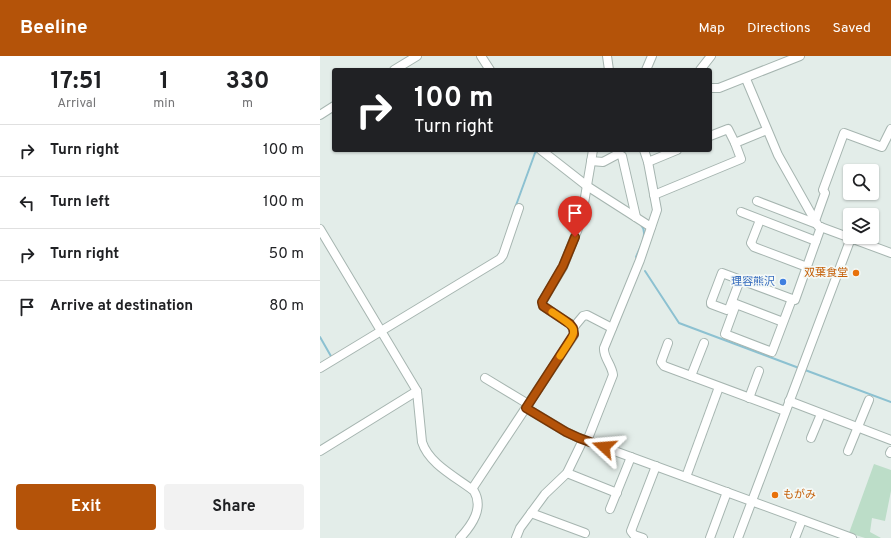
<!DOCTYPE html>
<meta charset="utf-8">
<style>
body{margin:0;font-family:Overpass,"Noto Sans JP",sans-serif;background:#f2f2f2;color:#202124;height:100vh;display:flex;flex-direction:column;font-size:15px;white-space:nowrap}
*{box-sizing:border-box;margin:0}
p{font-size:13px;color:#757577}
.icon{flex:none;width:22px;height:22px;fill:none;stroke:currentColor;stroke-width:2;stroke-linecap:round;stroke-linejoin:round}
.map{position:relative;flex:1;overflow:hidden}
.side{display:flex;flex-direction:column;background:#fff;width:320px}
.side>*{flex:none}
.hud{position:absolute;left:12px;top:12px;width:380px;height:84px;border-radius:4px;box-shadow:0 1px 3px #0004;background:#202124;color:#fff;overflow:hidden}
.controls{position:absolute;left:523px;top:108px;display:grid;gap:8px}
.controls a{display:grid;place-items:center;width:36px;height:36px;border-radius:4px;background:#fff;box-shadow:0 1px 3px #0004;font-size:20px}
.pin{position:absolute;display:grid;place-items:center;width:34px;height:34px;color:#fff;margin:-41px -17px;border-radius:50% 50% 50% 0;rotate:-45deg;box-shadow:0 0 4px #0007}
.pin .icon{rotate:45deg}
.me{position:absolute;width:44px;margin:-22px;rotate:289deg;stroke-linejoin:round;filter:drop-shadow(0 0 3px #0008)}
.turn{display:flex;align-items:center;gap:14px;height:84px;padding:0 16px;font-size:18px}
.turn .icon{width:52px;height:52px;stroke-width:2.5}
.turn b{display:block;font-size:28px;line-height:34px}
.eta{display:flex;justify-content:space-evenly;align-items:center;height:68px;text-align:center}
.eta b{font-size:24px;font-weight:700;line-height:28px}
.primary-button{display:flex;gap:8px;margin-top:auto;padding:8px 16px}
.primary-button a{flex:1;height:46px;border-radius:4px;background:#b45309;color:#fff;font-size:16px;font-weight:700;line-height:46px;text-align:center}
.primary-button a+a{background:#f2f2f2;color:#202124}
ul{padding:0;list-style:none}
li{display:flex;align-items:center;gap:12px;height:52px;padding:0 16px;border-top:1px solid #e0e0e0}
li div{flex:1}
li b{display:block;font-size:15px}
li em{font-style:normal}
header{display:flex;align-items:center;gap:24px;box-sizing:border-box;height:56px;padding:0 20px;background:#b45309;color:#fff}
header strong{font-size:19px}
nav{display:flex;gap:22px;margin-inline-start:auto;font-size:14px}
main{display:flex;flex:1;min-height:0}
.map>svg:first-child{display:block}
.green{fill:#bcddc8}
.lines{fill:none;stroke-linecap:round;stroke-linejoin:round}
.stream{stroke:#8cc1d1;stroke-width:2}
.minor-casing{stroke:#a6b5b0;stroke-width:10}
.minor{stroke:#fff;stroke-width:8}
.route-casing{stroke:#753606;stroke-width:10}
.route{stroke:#b45309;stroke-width:7}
.slow{stroke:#f59e0b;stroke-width:7}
.food-dot{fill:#e8710a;stroke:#f4f9f7;stroke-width:1.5}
.shop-dot{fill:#3f7fe0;stroke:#f4f9f7;stroke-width:1.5}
.labels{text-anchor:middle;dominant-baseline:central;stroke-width:3.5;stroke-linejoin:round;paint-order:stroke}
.food-label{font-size:11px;fill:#c56008;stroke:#f4f9f7;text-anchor:end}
.shop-label{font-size:11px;fill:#366cbe;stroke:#f4f9f7;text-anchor:end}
</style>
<header>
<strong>Beeline</strong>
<nav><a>Map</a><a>Directions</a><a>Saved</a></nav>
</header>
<main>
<section class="side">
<div class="eta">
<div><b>17:51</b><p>Arrival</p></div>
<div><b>1</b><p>min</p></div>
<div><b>330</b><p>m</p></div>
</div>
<ul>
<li><svg class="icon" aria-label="right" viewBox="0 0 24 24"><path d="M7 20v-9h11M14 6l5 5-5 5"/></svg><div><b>Turn right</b></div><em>100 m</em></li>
<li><svg class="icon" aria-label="left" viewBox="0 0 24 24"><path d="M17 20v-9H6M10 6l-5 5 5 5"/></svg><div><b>Turn left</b></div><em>100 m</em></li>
<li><svg class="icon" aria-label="right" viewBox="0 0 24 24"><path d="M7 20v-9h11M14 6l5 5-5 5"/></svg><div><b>Turn right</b></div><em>50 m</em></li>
<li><svg class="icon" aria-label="arrive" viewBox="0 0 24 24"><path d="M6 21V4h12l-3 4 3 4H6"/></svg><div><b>Arrive at destination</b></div><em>80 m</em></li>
</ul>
<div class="primary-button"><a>Exit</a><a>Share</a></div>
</section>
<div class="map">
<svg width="571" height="482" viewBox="0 0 571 482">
<rect width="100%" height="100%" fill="#e3ede9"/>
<path class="green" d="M554,408l17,6v21l-6,30 -13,-3 -2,14 11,6h-16l-16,-5z"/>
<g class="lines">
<g class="stream">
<path d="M195,152l20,-55 3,-2 1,1"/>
<path d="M316,201c3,-8 13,-24 5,-32"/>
<path d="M325,215l34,52 120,45"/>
<path d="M0,281l12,21"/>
<path d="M485,314l86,32"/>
</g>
<defs>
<g id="minor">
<path d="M161,0l9,14"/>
<path d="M287,0l2,14"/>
<path d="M74,14l23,-14"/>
<path d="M326,14l6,-14"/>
<path d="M380,14l11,-14"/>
<path d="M426,23l32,76 40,71 73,27"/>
<path d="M390,32h9l81,-32"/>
<path d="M0,59l14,-9"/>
<path d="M390,80l18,-7 7,14"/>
<path d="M221,94l46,36 64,41"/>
<path d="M271,105l12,1 15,-8 4,2 14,61"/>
<path d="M328,106l29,-12"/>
<path d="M334,139l87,-36 -6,-16 32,-13"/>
<path d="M437,145l60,23"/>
<path d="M421,156l75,29"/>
<path d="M440,164l-9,23 3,4 53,20"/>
<path d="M495,165l10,-28 -2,-3 21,-57 38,14 9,-18"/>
<path d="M0,173l97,162 5,51c7,22 34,35 52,49 10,17 -2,34 -14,47"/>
<path d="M420,224l-11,29 -2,1 -16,-6v-2l11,-29 70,26 3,1 26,-73"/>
<path d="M463,266l-47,-18 -11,30 47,18 20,-53"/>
<path d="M253,272l10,-12 4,-1 25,13"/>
<path d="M348,287l-7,19 3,4 121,45"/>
<path d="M0,312l180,-109 3,-4 16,-47"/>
<path d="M371,320l13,-33"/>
<path d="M165,322l43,26"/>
<path d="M429,342l10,-27"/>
<path d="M469,345l102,39"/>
<path d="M206,352l40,24 13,6 273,100"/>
<path d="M491,382l10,-24"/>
<path d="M267,385l26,-66c-1,-10 -10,-18 -9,-27l36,-88 17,-50 -9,-48 -4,-12"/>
<path d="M0,395l97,-60"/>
<path d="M528,395l21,-51"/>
<path d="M570,397l1,-2"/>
<path d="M247,417l50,20"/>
<path d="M366,421l33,-90"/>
<path d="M152,433l102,-154 -1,-7 -3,-4 -27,-18 -1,-4 21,-35 16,-41 4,-17 10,-59"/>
<path d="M290,453l21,-52"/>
<path d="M211,457l54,20"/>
<path d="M196,482l4,-10 25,-34 22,-21 16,-33"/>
<path d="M323,482l-9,-3 -3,-4 25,-65"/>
<path d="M390,482l17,-46"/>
<path d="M418,482l113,-300"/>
<path d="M475,482l7,-18"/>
</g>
</defs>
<use href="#minor" class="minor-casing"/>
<use href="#minor" class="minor"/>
</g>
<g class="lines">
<defs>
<path id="route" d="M255,181l-12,29 -21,36 1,4 27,18 3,4 1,6 -48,74 40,24 13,6 25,9"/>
</defs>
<use href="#route" class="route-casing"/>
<use href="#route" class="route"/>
<path class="slow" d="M232,256c29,19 26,16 8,44"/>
</g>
<g class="food-dot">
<circle cx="536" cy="217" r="4"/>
<circle cx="455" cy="439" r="4"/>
</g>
<circle class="shop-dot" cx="463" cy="226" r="4"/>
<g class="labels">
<g class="food-label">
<text x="528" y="217">双葉食堂</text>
<text x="463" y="439" text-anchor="start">もがみ</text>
</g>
<g class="shop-label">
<text x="455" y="226">理容熊沢</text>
</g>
</g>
</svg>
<div class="controls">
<a><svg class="icon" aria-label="search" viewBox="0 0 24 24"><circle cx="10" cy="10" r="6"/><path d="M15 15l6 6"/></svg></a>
<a><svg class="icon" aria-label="layers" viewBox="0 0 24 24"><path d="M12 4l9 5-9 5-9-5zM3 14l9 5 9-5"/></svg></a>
</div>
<div class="pin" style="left:255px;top:181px;background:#d93025"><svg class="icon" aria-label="arrive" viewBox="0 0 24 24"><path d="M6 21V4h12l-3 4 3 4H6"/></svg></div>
<svg class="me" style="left:284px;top:391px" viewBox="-20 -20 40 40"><path d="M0-17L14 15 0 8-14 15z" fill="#b45309" stroke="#fff" stroke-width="4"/></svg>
<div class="hud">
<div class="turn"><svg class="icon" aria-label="right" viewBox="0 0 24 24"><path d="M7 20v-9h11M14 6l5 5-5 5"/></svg><div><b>100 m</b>Turn right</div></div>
</div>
</div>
</main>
